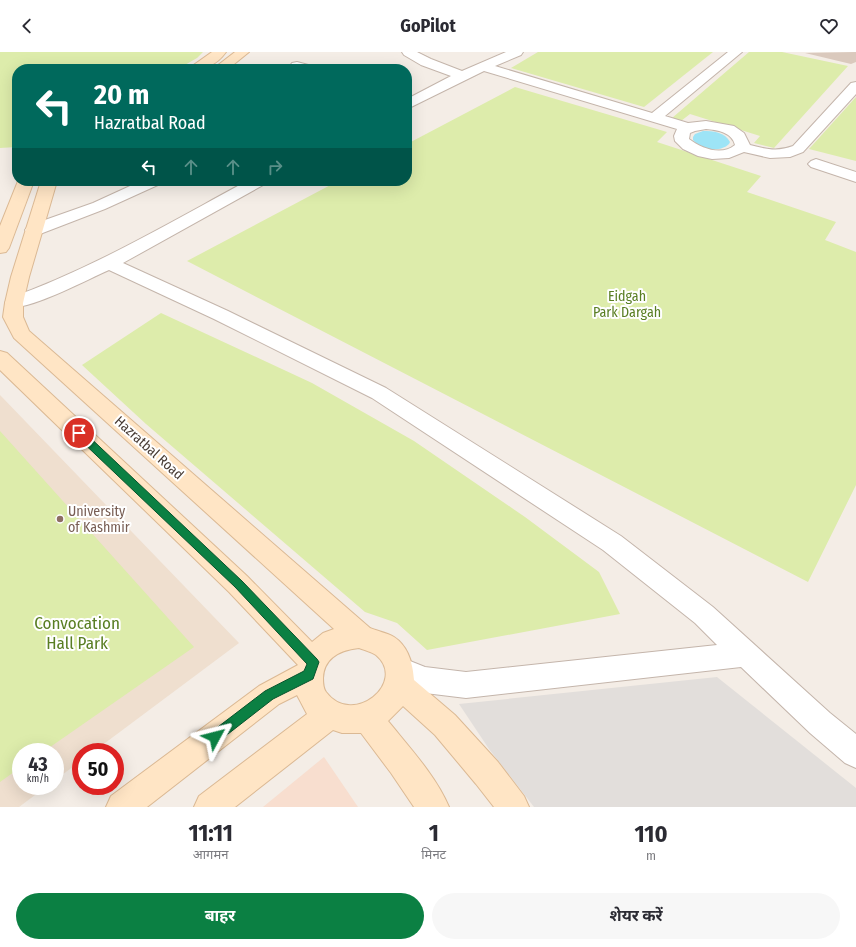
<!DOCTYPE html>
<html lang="hi">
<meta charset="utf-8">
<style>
body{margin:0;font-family:"Fira Sans Condensed","Noto Sans Devanagari",sans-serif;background:#f7f7f7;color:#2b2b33;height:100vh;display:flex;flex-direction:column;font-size:15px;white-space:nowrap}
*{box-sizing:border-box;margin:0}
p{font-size:13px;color:#7c7c81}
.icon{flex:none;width:22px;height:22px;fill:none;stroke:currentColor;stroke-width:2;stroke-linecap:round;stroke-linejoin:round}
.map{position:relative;height:755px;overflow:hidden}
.sheet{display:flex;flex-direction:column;background:#fff;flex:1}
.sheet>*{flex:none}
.top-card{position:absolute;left:12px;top:12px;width:400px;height:122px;border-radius:16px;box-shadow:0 4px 16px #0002;background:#00695c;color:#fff;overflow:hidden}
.speed{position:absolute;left:12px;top:691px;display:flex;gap:8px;font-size:20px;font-weight:700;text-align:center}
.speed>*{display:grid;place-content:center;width:52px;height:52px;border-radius:50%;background:#fff;box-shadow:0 4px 16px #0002;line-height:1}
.speed small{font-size:10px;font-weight:400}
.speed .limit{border:6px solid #d22;background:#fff;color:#111}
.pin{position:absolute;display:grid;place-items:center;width:34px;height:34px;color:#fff;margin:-17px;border:2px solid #fff;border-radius:50%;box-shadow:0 1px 4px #0007}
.me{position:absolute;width:44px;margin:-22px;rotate:52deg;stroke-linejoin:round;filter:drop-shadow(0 0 3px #0008)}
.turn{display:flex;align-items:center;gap:14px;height:84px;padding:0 16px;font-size:18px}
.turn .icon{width:52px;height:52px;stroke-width:2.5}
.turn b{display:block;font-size:28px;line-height:34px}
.lanes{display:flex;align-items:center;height:38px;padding:0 16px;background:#0003;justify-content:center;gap:20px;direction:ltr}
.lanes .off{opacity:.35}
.eta{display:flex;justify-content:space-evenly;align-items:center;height:68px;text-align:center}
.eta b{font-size:24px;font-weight:700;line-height:28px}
.primary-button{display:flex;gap:8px;margin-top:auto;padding:8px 16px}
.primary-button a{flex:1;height:46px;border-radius:24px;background:#0b8043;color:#fff;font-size:16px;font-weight:700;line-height:46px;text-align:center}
.primary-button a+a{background:#f7f7f7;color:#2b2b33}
header{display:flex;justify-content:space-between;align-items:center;height:52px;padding:0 16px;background:#fff;font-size:18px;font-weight:700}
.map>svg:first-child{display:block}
.commercial{fill:#f8decf}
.education{fill:#efdfcf}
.green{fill:#ddecab}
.parking{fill:#e2dedb}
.water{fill:#9de4f6}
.building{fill:#dac9bd}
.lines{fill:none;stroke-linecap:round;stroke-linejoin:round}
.street-casing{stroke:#c4b5ab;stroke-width:2}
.secondary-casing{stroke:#dbb994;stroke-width:2}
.street{fill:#fff;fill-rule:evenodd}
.secondary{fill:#ffe5c5;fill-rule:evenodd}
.route{fill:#0b8043;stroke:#07532c}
.education-dot{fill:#8d6e63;stroke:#fff;stroke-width:1.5}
.labels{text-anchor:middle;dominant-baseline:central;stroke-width:4;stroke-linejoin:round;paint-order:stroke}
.park-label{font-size:14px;fill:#597e23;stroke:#fff}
.street-label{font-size:14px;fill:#483c35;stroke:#fff}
.education-label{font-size:14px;fill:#785e54;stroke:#fff;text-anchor:start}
.near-park-label{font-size:17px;fill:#597e23;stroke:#fff}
</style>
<header><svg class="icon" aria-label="back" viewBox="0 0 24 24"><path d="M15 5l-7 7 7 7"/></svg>GoPilot<svg class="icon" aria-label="heart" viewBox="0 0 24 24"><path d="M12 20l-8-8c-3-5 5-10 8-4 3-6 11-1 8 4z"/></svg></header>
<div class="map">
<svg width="856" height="755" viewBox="0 0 856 755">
<rect width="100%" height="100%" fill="#f4ede6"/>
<path class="commercial" d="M324,705l34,50h-95z"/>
<path class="education" d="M0,343l239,248 -146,109h-12v9l-26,19v-28h-34v34h26l-28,21h-19z"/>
<g class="green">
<path d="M0,0h203l-6,6 -19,11h-161v78l-17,1z"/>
<path d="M538,0h175l-69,55 -133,-39z"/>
<path d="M749,0h33l66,14 -74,82 -20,-5 6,-7 -70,-22 -9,7 -9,-3z"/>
<path d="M515,35l152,45 -10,10 104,34 -14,16 89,30 -11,18 31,12v233l-48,97 -621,-321 151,-80h69v-37z"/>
<path d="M856,45v64l-47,-12z"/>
<path d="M161,261l151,70 102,58 111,76 74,55 21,42 -193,36 -30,-27 -32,-11 -219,-188 -64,-59z"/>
<path d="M0,379l194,216 -151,105h-22v15l-21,15z"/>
</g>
<path class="parking" d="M717,625l139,111v19h-322l-45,-58 -30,-45z"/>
<path class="water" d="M703,79c10,0 22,1 27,11l-1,2c-9,9 -29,6 -36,-4v-3l2,-3z"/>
<path class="building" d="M856,0v10l-5,2 -46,-11z"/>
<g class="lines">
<defs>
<g id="street">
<path d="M402,0h15l14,7 31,12 44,-19h17l-2,3 -26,11 157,47 76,-61h14l-77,64 23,7 18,-2 28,5 10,7 6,12c15,4 28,7 43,1l58,-63 5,-1v12l-53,58 -13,5 -20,1 -26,-6 -15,6 -17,1 -14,-3 -15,-7 -8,-8 -1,-5 3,-7 -193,-58 -77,38v-10l44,-23 -30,-11 -17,-10zM706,77c11,1 26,3 29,16 -13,11 -33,4 -46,-6l1,-6 5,-2z"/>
<path d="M297,10l15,4 2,3h-22l-2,-3 2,-3z"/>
<path d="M816,107l40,13v10l-45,-15 -3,-3 3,-3z"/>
<path d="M141,129h21l-2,3 -55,25 -65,25 -6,1 -6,-1 -3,-4 3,-4 65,-23z"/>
<path d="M247,129h20l-2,3 -142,79 105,48 158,77 235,148 92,71 117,106 26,21v34l-11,-5 -35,-30 -69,-66 -275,31 -41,-5 -35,-14 -4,-9 4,-9 10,-4 25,10 41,5 251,-27 -22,-22 -92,-73 -231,-152 -158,-79 -105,-49c-21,9 -82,42 -102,37l-2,-4 2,-4c85,-30 162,-76 240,-118z"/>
</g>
<g id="secondary">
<path d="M212,0h14c-10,14 -21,17 -38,17z"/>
<path d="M235,0h14l-21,17h-15z"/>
<path d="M18,129h16l-25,67 -3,4 -6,1v-27z"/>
<path d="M41,129h16l-28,96 -6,26v14l6,14 341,297c7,3 17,5 24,9 14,9 19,27 20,43l41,35 43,47 26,34 5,11h-35l-18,-23 -41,-49 -32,-29 -15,15c21,26 48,55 61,86h-35l-23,-34 -30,-40h-19l-9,-3 -98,77h-41l5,-11 108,-82 -10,-19 -18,9 -132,103h-41l5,-11 148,-110 39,-21 -69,-73 -229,-222v-19l7,2 240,223 65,66 11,-9 11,-4 -320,-291 -11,-21 2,-14 6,-26zM359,596c5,2 13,4 17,7 32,27 -23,73 -50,37 -3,-4 -3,-10 -3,-14 1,-21 18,-28 36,-30z"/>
</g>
</defs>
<use href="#street" class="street-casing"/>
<use href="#secondary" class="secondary-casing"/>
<use href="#street" class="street"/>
<use href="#secondary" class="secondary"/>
</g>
<path class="route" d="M79,378l4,1 159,150 75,78 2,3 -6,17 -40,20 -54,42 -4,2 -5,-2 -1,-4 1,-4 55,-42 39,-20 3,-7 -72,-77 -159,-151 -1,-3 1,-2z"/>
<circle class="education-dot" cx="60" cy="467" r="4"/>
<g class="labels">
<g class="park-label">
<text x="627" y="244">Eidgah<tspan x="627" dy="16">Park Dargah</tspan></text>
</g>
<g class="street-label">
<text transform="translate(149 396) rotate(42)">Hazratbal Road</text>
</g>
<g class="education-label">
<text x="68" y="459">University<tspan x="68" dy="16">of Kashmir</tspan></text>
</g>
<g class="near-park-label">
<text x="77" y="571">Convocation<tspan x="77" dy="20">Hall Park</tspan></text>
</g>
</g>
</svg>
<div class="speed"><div>43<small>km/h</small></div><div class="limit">50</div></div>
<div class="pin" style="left:79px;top:381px;background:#d93025"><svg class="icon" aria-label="arrive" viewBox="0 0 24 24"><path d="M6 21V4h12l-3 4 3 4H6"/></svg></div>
<svg class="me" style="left:215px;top:685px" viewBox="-20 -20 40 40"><path d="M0-17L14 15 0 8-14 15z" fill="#0b8043" stroke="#fff" stroke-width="4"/></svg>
<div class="top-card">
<div class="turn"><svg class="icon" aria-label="left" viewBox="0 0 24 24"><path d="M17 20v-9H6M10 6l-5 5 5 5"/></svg><div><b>20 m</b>Hazratbal Road</div></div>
<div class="lanes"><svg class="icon" aria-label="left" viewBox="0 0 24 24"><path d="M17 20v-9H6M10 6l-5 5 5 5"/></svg><svg class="icon off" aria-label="ahead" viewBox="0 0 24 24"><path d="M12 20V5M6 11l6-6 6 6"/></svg><svg class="icon off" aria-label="ahead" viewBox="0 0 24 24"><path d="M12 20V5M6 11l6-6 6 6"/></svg><svg class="icon off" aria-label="right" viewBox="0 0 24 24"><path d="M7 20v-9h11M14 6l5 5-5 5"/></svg></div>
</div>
</div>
<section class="sheet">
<div class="eta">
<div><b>11:11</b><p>आगमन</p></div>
<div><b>1</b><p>मिनट</p></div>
<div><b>110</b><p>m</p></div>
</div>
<div class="primary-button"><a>बाहर</a><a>शेयर करें</a></div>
</section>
